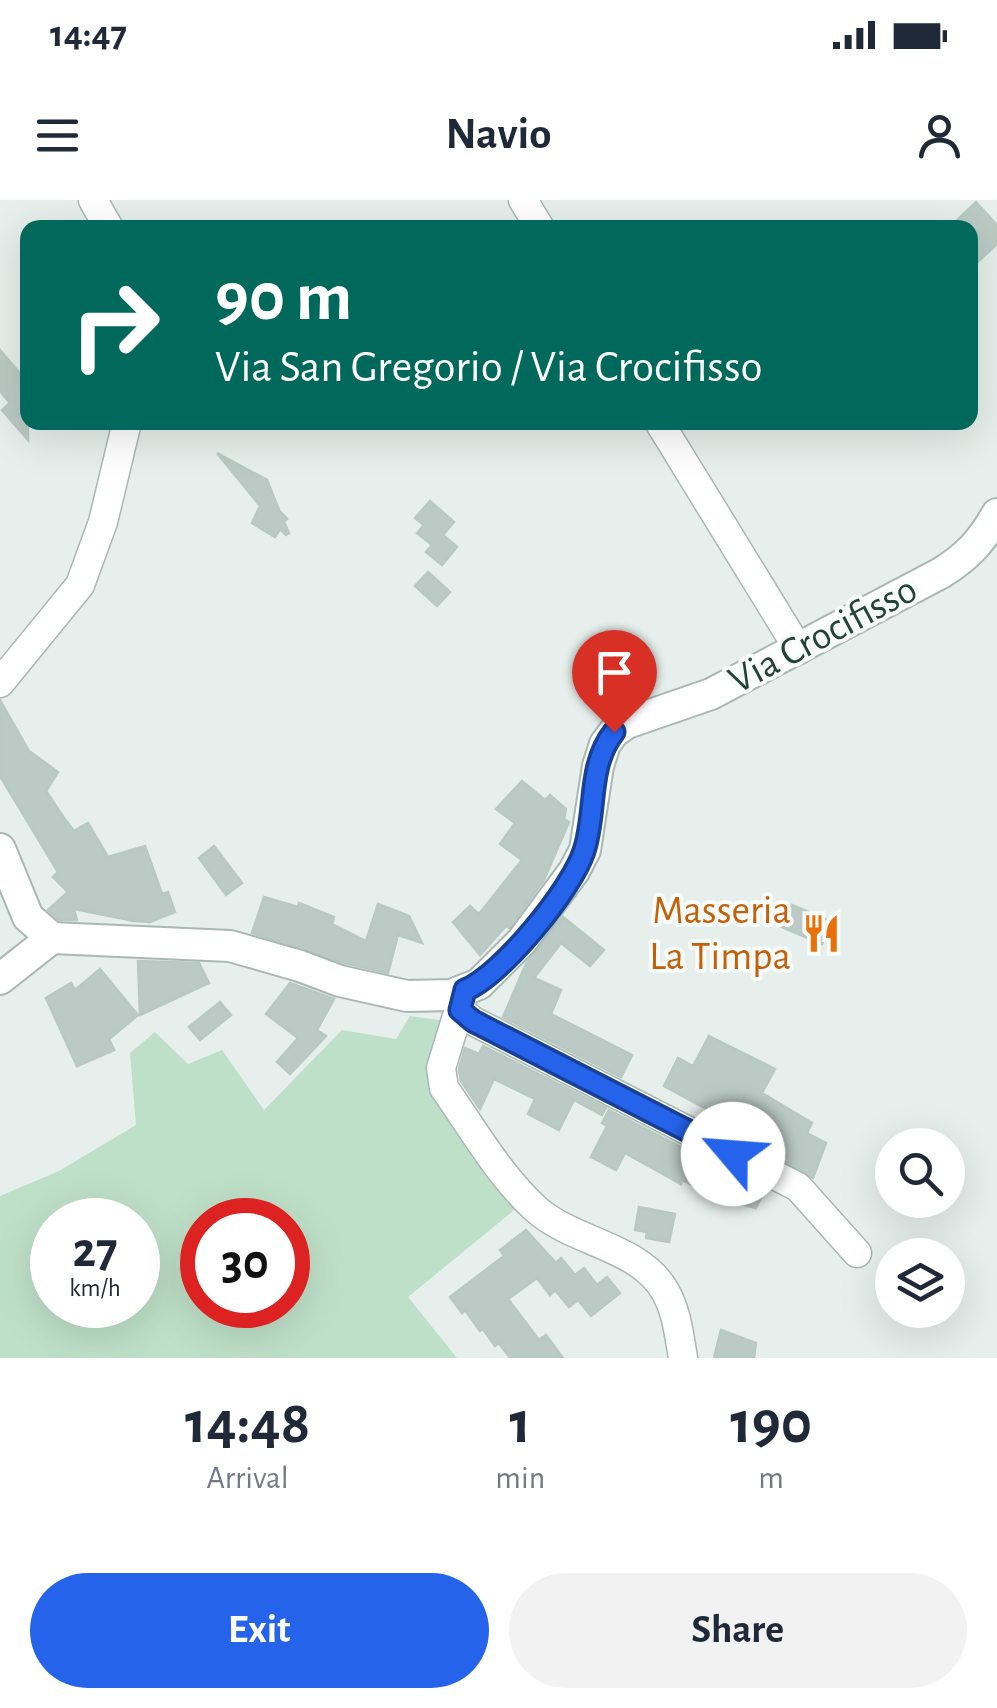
<!DOCTYPE html>
<style>
body{margin:0;font-family:"Alegreya Sans",sans-serif;background:#f2f2f3;color:#1f2937;height:100vh;display:flex;flex-direction:column;font-size:38px;white-space:nowrap}
*{box-sizing:border-box;margin:0}
p{font-size:32px;color:#747a83}
.icon{flex:none;width:55px;height:55px;fill:none;stroke:currentColor;stroke-width:2;stroke-linecap:round;stroke-linejoin:round}
.map{position:relative;height:1158px;overflow:hidden}
.drawer{display:flex;flex-direction:column;background:#fff;flex:1}
.drawer>*{flex:none}
.banner{position:absolute;left:20px;top:20px;width:958px;height:210px;border-radius:20px;box-shadow:0 10px 40px #0002;background:#00695c;color:#fff;overflow:hidden}
.fabs{position:absolute;left:875px;top:928px;display:grid;gap:20px}
.fabs a{display:grid;place-items:center;width:90px;height:90px;border-radius:50%;background:#fff;box-shadow:0 10px 40px #0002;font-size:50px}
.speed{position:absolute;left:30px;top:998px;display:flex;gap:20px;font-size:50px;font-weight:700;text-align:center}
.speed>*{display:grid;place-content:center;width:130px;height:130px;border-radius:50%;background:#fff;box-shadow:0 10px 40px #0002;line-height:1}
.speed small{font-size:25px;font-weight:400}
.speed .limit{border:15px solid #d22;background:#fff;color:#111}
.pin{position:absolute;display:grid;place-items:center;width:85px;height:85px;color:#fff;margin:-102px -42px;border-radius:50% 50% 50% 0;rotate:-45deg;box-shadow:0 0 10px #0007}
.pin .icon{rotate:45deg}
.me{position:absolute;width:110px;margin:-55px;rotate:297deg;stroke-linejoin:round;filter:drop-shadow(0 0 8px #0008)}
.turn{display:flex;align-items:center;gap:35px;height:210px;padding:0 30px;font-size:45px}
.turn .icon{width:130px;height:130px;stroke-width:2.5}
.turn b{display:block;font-size:70px;line-height:85px}
.eta{display:flex;justify-content:space-evenly;align-items:center;height:170px;text-align:center}
.eta b{font-size:60px;font-weight:700;line-height:70px}
.cta{display:flex;gap:20px;margin-top:auto;padding:20px 30px}
.cta a{flex:1;height:115px;border-radius:60px;background:#2563eb;color:#fff;font-size:40px;font-weight:700;line-height:115px;text-align:center}
.cta a+a{background:#f2f2f3;color:#1f2937}
.status{display:flex;justify-content:space-between;align-items:center;height:70px;padding:0 50px;background:#fff;direction:ltr}
.status svg{height:28px;fill:currentColor}
header{display:flex;justify-content:space-between;align-items:center;height:130px;padding:0 30px;background:#fff;font-size:45px;font-weight:700}
.map>svg:first-child{display:block}
.green{fill:#bfe0c8;fill-rule:evenodd}
.building{fill:#bbcac4;stroke:#b8c9c2;stroke-width:2.5}
.lines{fill:none;stroke-linecap:round;stroke-linejoin:round}
.minor-casing{stroke:#a8b8b2;stroke-width:31}
.tertiary-casing{stroke:#a8b8b2;stroke-width:34}
.minor{stroke:#fff;stroke-width:28}
.tertiary{stroke:#fff;stroke-width:30}
.route-casing{stroke:#184099;stroke-width:25}
.route{stroke:#2563eb;stroke-width:18}
.labels{text-anchor:middle;dominant-baseline:central;stroke-width:8;stroke-linejoin:round;paint-order:stroke}
.street-label{font-size:40px;fill:#24423a;stroke:#f7fbf9}
.food-label{font-size:40px;fill:#c56008;stroke:#f7fbf9;text-anchor:end}
</style>
<div class="status"><b>14:47</b><svg viewBox="0 0 49 12"><path d="M0 12V9h3v3zM5 12V6h3v6zM10 12V3h3v9zM15 12V0h3v12zM26 1h20v11H26zM47 4h2v5h-2z"/></svg></div>
<header><svg class="icon" aria-label="menu" viewBox="0 0 24 24"><path d="M4 6h16M4 12h16M4 18h16"/></svg>Navio<svg class="icon" aria-label="person" viewBox="0 0 24 24"><circle cx="12" cy="8" r="4"/><path d="M4 21q1-7 8-7t8 7"/></svg></header>
<div class="map">
<svg width="997" height="1158" viewBox="0 0 997 1158">
<rect width="100%" height="100%" fill="#e6efeb"/>
<path class="green" d="M410,816l35,5 -16,42 89,144 -110,90 49,61h-457v-162l59,-25 77,-46 -6,-72 25,-21 33,32 34,-14 42,60 78,-80 54,9zM52,1020h86v85h-86zM202,1020h86v85h-86z"/>
<g class="building">
<path d="M976,2l21,23v19l-27,25v-41h-21z"/>
<path d="M0,150l28,33v57l-26,-30 8,-7 -10,-12z"/>
<path d="M217,253l50,27 12,30 8,9 -3,3 5,11 -3,2 -6,-6 -5,8 -23,-14 8,-17z"/>
<path d="M430,301l24,21 -11,13 14,12 -15,18 -16,-13 6,-7 -15,-12 7,-8 -9,-7z"/>
<path d="M428,372l22,20 -13,14 -22,-20z"/>
<path d="M0,500l29,51 29,21 -12,19 18,27 10,13 14,-8 20,34 37,-11 17,48 6,-2 7,20 -25,10 -16,-1 -60,-12 3,11h-18l-11,-10 20,-18 -15,-15 5,-5 -58,-96z"/>
<path d="M522,581l23,19 5,-5 16,14 -2,10 5,3 -25,58 -35,48 -3,-2 -26,29 -27,-33 17,-16 9,8 43,-54 -22,-16 15,-21 -19,-14z"/>
<path d="M214,646l28,37 -16,12 -27,-37z"/>
<path d="M264,697l34,10 1,-4 35,14 -2,7 34,17 12,-37 31,12 13,27 -24,-8 -10,38 -43,-10 -93,-30z"/>
<path d="M792,705l40,17 -10,22 -40,-17z"/>
<path d="M563,717l41,33 -14,16 -29,-23 -27,35 27,12 -10,24 81,41 -11,22 -118,-60 23,-53z"/>
<path d="M138,761l61,2 10,20 -69,32z"/>
<path d="M100,769l38,46 -29,24 5,11 -37,16 -31,-68 25,-15 4,7z"/>
<path d="M290,783l44,16 -17,31 9,6 -36,38 -13,-12 21,-24 -32,-24z"/>
<path d="M220,802l11,13 -31,25 -11,-13z"/>
<path d="M709,836l66,33 -13,24 50,30 -5,10 19,10 -13,35 -74,-41 4,-8 -79,-43 14,-28 15,8z"/>
<path d="M483,846l123,62 -4,7 -28,-15 -15,30 -31,-16 7,-15 -41,-20 -14,30 -19,-28 -2,-12 6,-21 14,6z"/>
<path d="M609,910l156,80 -9,18 -36,-9 -38,-19 -1,4 -56,-31 -9,17 -25,-13 16,-31 -5,-3z"/>
<path d="M639,1007l36,7 -6,28 -23,-4 1,-6 -12,-2z"/>
<path d="M526,1030l30,33 5,-5 14,17 9,-7 13,17 10,-8 13,16 -29,23 -13,-16 -9,7 -14,-17 -5,5 -13,-17 -29,21 31,41 7,-5 17,23h-53l-11,-15 -4,3 -12,-17 -3,2 -15,-21 -3,3 -12,-16 54,-41 -4,-6z"/>
<path d="M721,1130l35,13 -2,15h-40z"/>
</g>
<g class="lines">
<defs>
<g id="minor">
<path d="M93,0l16,28"/>
<path d="M523,0l17,28"/>
<path d="M659,222l140,228"/>
<path d="M0,483l80,-98 23,-63 24,-100"/>
<path d="M465,790l-24,78 3,20c29,41 56,89 93,122 38,33 102,36 128,81 12,21 14,44 18,67"/>
<path d="M460,810l13,11 325,166 59,66"/>
</g>
<g id="tertiary">
<path d="M0,649l28,68 24,21"/>
<path d="M52,738l178,8 70,20 40,15 67,15 44,-1 28,-11 43,-43 52,-70 11,-21 13,-84 7,-22 9,-12 13,-9 84,-29 230,-121c26,-16 41,-32 56,-59"/>
<path d="M0,779l52,-41"/>
</g>
</defs>
<use href="#minor" class="minor-casing"/>
<use href="#tertiary" class="tertiary-casing"/>
<use href="#minor" class="minor"/>
<use href="#tertiary" class="tertiary"/>
</g>
<g class="lines">
<defs>
<path id="route" d="M614,532c-27,34 -17,80 -30,119 -12,38 -83,125 -119,139l-5,20 13,11 260,133"/>
</defs>
<use href="#route" class="route-casing"/>
<use href="#route" class="route"/>
</g>
<defs>
<symbol id="restaurant-bare" viewBox="-9 -9 18 18"><path d="M-5-6h1v4h1v-4h1v4h1v-4h1v5L-1.5 .5V6h-2V.5L-5-1ZM5-6V6H3V1.5H1.5Q1.5-4 5-6Z" fill="#e8710a" stroke="#f7fbf9" stroke-width="2.5" paint-order="stroke"/></symbol>
</defs>
<g fill-rule="evenodd">
<use href="#restaurant-bare" x="794" y="706" width="55" height="55"/>
</g>
<g class="labels">
<g class="street-label">
<text transform="translate(823 435) rotate(-28)">Via Crocifisso</text>
</g>
<g class="food-label">
<text x="791" y="711">Masseria<tspan x="791" dy="46">La Timpa</tspan></text>
</g>
</g>
</svg>
<div class="fabs">
<a><svg class="icon" aria-label="search" viewBox="0 0 24 24"><circle cx="10" cy="10" r="6"/><path d="M15 15l6 6"/></svg></a>
<a><svg class="icon" aria-label="layers" viewBox="0 0 24 24"><path d="M12 4l9 5-9 5-9-5zM3 14l9 5 9-5"/></svg></a>
</div>
<div class="speed"><div>27<small>km/h</small></div><div class="limit">30</div></div>
<div class="pin" style="left:614px;top:532px;background:#d93025"><svg class="icon" aria-label="arrive" viewBox="0 0 24 24"><path d="M6 21V4h12l-3 4 3 4H6"/></svg></div>
<svg class="me" style="left:733px;top:954px" viewBox="-20 -20 40 40"><circle r="19" fill="#fff"/><path d="M0-13L10 11 0 6-10 11z" fill="#2563eb"/></svg>
<div class="banner">
<div class="turn"><svg class="icon" aria-label="right" viewBox="0 0 24 24"><path d="M7 20v-9h11M14 6l5 5-5 5"/></svg><div><b>90 m</b>Via San Gregorio / Via Crocifisso</div></div>
</div>
</div>
<section class="drawer">
<div class="eta">
<div><b>14:48</b><p>Arrival</p></div>
<div><b>1</b><p>min</p></div>
<div><b>190</b><p>m</p></div>
</div>
<div class="cta"><a>Exit</a><a>Share</a></div>
</section>
